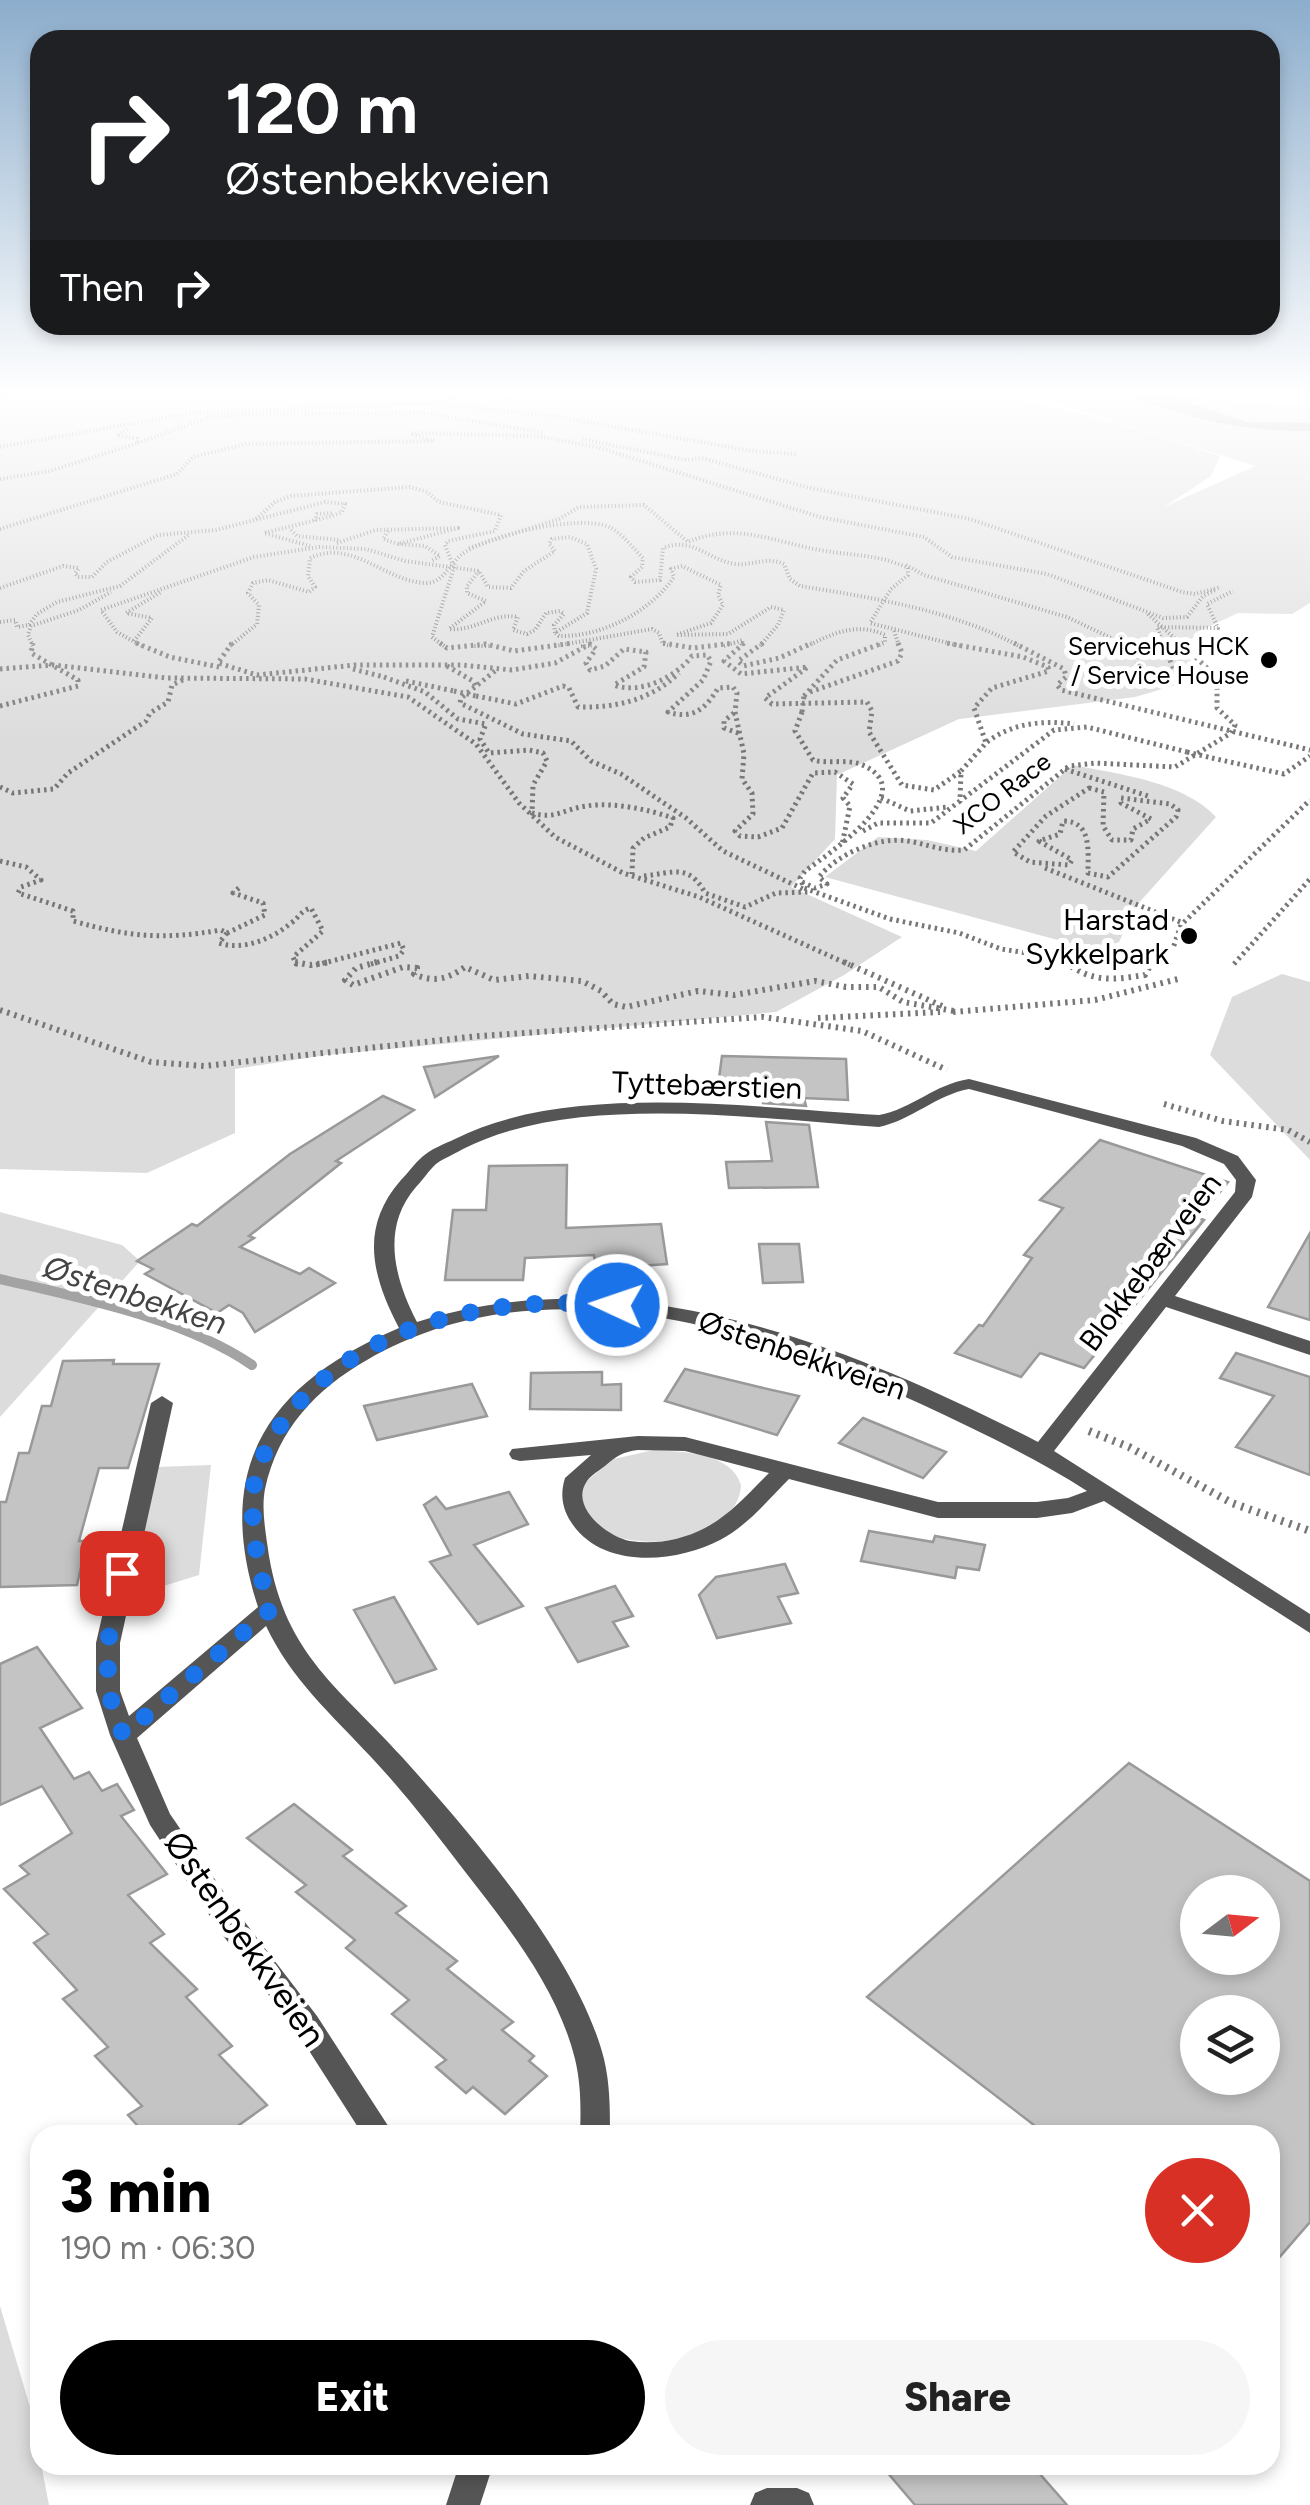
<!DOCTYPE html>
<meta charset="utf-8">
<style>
body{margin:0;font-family:Figtree,sans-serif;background:#f6f6f6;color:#222;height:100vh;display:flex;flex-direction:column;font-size:38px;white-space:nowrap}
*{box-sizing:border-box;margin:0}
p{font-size:32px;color:#767676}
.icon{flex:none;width:55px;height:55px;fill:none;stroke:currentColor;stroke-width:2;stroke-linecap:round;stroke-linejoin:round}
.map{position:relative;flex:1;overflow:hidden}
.side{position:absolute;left:30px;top:2125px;width:1250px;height:350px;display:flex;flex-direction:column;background:#fff;border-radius:30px;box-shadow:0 5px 15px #0003}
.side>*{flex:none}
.guide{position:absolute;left:30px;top:30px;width:1250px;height:305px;border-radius:30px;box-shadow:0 5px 15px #0003;background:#202124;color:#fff;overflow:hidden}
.needle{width:65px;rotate:74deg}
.tools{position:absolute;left:1180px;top:1875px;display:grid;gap:20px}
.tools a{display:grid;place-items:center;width:100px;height:100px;border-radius:50%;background:#fff;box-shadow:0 5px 15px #0003;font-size:50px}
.pin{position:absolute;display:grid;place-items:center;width:85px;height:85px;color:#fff;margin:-42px;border-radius:20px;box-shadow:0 5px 15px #0006}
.me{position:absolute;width:110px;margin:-55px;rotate:273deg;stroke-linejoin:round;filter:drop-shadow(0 0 8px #0008)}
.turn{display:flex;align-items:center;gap:35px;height:210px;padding:0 30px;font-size:45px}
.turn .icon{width:130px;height:130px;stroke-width:2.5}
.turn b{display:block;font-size:70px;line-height:85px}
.then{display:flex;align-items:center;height:95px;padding:0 30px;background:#0003;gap:20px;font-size:38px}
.round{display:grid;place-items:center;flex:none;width:105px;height:105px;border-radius:52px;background:#f6f6f6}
.summary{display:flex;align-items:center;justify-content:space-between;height:170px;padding:0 30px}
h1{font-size:60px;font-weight:800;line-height:75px;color:#000}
.action{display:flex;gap:20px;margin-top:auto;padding:20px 30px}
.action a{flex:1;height:115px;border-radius:60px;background:#000;color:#fff;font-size:40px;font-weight:800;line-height:115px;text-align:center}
.action a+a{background:#f6f6f6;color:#222}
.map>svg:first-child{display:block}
.green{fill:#dcdcdc;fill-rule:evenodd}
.water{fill:#a3a3a3}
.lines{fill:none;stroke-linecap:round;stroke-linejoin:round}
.stream{stroke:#a3a3a3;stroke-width:10}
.building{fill:#c4c4c4;stroke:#999;stroke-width:2.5;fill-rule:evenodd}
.path-far3{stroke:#777;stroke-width:4;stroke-dasharray:1 2.5;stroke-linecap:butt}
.path-far2{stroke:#777;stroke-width:5;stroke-dasharray:2.5 4;stroke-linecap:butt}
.path-far1{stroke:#777;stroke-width:6;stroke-dasharray:2.5 5;stroke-linecap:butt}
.path{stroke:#777;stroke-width:8;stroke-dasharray:2.5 6;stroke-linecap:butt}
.street{fill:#555;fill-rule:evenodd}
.path-bridge{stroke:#777;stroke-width:5;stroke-dasharray:2.5 4;stroke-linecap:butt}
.route{stroke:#1a73e8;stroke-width:18;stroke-dasharray:0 32.4}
.poi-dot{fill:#000;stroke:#fff;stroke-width:4}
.labels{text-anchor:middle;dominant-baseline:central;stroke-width:10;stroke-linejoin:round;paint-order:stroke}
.far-poi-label{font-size:25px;fill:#000;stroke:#fff;text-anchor:end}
.far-street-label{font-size:25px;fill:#000;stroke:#fff}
.poi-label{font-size:30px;fill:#000;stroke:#fff;text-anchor:end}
.street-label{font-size:30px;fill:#000;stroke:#fff}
.water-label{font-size:32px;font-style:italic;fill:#444;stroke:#fff}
.near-street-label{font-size:35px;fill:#000;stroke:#fff}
</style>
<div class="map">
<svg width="1310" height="2505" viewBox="0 0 1310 2505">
<rect width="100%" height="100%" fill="#fff"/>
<g class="green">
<path d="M0,391h1120c61,25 124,40 190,40v172l-18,11 -54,-1 -43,20 -9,19 14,26 -65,19 -176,22 -122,56 -2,64 -44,48 111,50 -58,38 -68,37 -449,43 -92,14v64l-88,40 -147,-4zM1022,392l233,74 -91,41 47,-31 9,-20c-72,-24 -144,-48 -219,-58z"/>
<path d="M1155,391l94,13 61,2v17l-63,-1z"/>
<path d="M1073,765c46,9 111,17 143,52l-80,89 -17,36 -24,8 -270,-73 53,-40 49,3 49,11z"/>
<path d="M1282,974l28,8v178l-100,-105 22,-58z"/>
<path d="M0,1212l122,33 18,16 -140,156z"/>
<path d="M654,1450c29,2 77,2 87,35 -3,72 -180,80 -156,-3l29,-23z"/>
<path d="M211,1465l-12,110 -71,22 28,-130z"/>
<path d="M0,2306l30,101 19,98h-49z"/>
</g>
<path class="water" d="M1120,391h35l92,31 63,1v8c-75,0 -121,-12 -190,-40z"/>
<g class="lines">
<path class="stream" d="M0,1279c81,19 183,39 252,86"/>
</g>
<g class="building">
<path d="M499,1056l-64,41 -11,-30z"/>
<path d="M722,1056l124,3 2,41 -44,-2 2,8 -43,-3 -1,-8 -45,-2z"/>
<path d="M383,1096l31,14 -78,51 5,2 -92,73 5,2 -14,9 60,27 9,-6 26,15 -80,49 -12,-19 -14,-8 -12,8 -72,-39 8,-5 -16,-8 55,-37 5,2 93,-72z"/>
<path d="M766,1122l43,3 9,62 -89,1 -3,-26 46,-1z"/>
<path d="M1100,1140l128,42 -29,36 5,2 -120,148 -44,-15 -19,24 -66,-24 24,-28 4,1 49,-68 -8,-3 39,-47 -23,-8z"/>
<path d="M567,1165l-1,63 95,-4 6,40 -71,5 -2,-14 -69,3 -2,22h-78l8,-70h33l3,-44z"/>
<path d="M1310,1233v87l-42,-13z"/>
<path d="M759,1244h40l4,38 -40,1z"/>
<path d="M1236,1353l74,24v98l-74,-28 38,-51 -54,-18z"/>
<path d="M114,1360l-1,4h46l-31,104h-29l-20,73h8l-10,44 -77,2v-85h6l13,-49h10l13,-47h9l12,-45z"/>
<path d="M685,1369l74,18 40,9 -22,39 -112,-34z"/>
<path d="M602,1372v13l19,-1v26l-91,-1 1,-36z"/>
<path d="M472,1384l15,32 -110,24 -13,-34z"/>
<path d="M863,1418l83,34 -23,26 -84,-35z"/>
<path d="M509,1492l19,32 -54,21 49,61 -45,18 -48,-62 21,-7 -27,-50 12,-8 10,12z"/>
<path d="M869,1531l64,11 2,-6 50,9 -6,25 -22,-3 -2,11 -94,-17z"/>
<path d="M785,1564l13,29 -20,4 13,26 -74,15 -18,-43 17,-18z"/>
<path d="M615,1586l18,30 -20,6 15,24 -50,16 -32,-54z"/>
<path d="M394,1597l42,72 -41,14 -41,-73z"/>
<path d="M37,1647l45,61 -42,20 34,51 15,-7 13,19 15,-7 17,26 -13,6 46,58 -39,21 36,39 -14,9 47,46 -11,8 46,49 -13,9 48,50 -42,30h-79l-18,-20 14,-9 -47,-50 13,-9 -45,-48 14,-9 -43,-47 14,-9 -44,-45 25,-15 -9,-8 52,-33 -30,-47 -42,19v-141z"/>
<path d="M1129,1763l181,118v341l-40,46v-133h-223l-180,-138zM1198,1892h64v66h-64zM1198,2012h64v66h-64z"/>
<path d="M294,1804l58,46 -9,6 63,50 -10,7 61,48 -10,8 66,53 -11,8 32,26 -5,5 18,15 -42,38 -32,-27 -7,6 -30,-26 10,-7 -54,-46 17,-14 -63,-52 9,-8 -59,-48 10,-7 -59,-47z"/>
<path d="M881,2465h151l35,40h-152z"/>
</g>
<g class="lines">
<g class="path-far3">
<path d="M432,391l27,11"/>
<path d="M0,395l34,-4"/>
<path d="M582,439l104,21 16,-2 108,30 160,31 212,73 13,2 26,-7"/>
<path d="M138,443l72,-26 50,-3 165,-1 120,20"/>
<path d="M0,447l192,-34 240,-10 126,14 194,34 44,3"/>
<path d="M0,479l50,-8 88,-28 -1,-4 -20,-4 12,-7"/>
<path d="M256,519l19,-17 16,-6 119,-9 17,5 12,10 62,13 -6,16 -47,10 -3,4 8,20"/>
<path d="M315,521l2,-7 17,-1"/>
<path d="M0,529l177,-55 16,-17 53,-13 188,-3 -23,-7 9,-1 117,3 60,11 223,70 104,20 28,20 95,17 116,44 24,-1 16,-21 12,-6"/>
<path d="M291,530l6,6 43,4"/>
<path d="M388,531l-5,8 15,5"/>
<path d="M337,543l39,-13 82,-2 -60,16 27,2 15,10 -9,5"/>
<path d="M469,548l90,-29 20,-12 65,-2 44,37c49,-21 88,1 137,9 31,5 52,3 83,17v7l-17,14 -21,34 90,23"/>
<path d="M906,565l18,10 143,42 61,29"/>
<path d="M479,571l-12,15v7l19,8 -37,28c25,3 44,-17 69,-12l-5,13 14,4 8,-4 11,-17 14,-2 4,3 -10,11 1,8"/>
<path d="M0,588l63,-22 16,2 -4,5 3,4h14l15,-15 51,-27 58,-5 109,-28 20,2 -3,8 -10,4 -68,17 46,13"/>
<path d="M1148,614l35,32"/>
<path d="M0,622l15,-2 2,7 12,-2 8,-11 20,-12 63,-16 70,-52"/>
<path d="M894,631l5,15"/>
<path d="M134,641l18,-23 -26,-5 35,-21"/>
<path d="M33,646l-5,-11 3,-9 48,-16 32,-18"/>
<path d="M142,646l-25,-14 -16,-22 153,-53 65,-10 47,2 39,12 74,10 9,16 23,1 13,-17 31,-20 -6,-7 3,-5 18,-2 17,7 9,25 -9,44 -32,20 4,3c43,1 91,-24 115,-59l-3,-8 11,-3 39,19 -3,10 5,10 -12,18 -35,12 52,-1 43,-27 13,3 -6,15 -18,21"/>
<path d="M230,646l27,-22 2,-19 -11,-12 5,-10 15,-3 41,12 6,-5 -7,-11 2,-18c43,-20 75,24 116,25 17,0 23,-18 35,-28 25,-20 118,-41 148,-28 13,6 24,21 34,31l-1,9 -11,10 4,5 25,-2 3,-32c29,-12 45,12 72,16 18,2 31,-8 49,0l6,15 10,7c74,12 152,24 219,60"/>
<path d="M444,646l-12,-9 23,-73"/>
<path d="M471,646h21"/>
<path d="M555,646l97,-17 7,4 4,11 8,2"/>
<path d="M581,646h11"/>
<path d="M724,646l19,-6 -2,6"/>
<path d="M807,646c27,-13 50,-24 78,-11v7l-8,4"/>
<path d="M1164,646l-7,-19 61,1 -11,-24 26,-13"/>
</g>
<g class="path-far2">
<path d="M136,643l34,14 49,10"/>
<path d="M232,643l-14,20 39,12 98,-10h106l51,5 43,-7 35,-19 6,5 -10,14 4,7 15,-4 19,-17 22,3 -2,15 -30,18c26,10 62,-8 78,-29l15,-1 4,6 -8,19 -35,32c24,8 38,-3 50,-24l15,-1 4,6 -2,19 9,42 -2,25 10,14 1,21 -18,17 5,5 18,1 24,-9 31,-55 22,-1 18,12 -10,14 7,8 -8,39"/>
<path d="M440,643l7,5 39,-4 28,7 59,-8"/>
<path d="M663,643l30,5 41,-5"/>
<path d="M744,643l-20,18 17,13 67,-7 -43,31 7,6 95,-2 5,9 -3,21 33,53 32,5 27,-19"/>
<path d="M763,643l-25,18 5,5 36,-8 33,-15"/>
<path d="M1014,643l50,26 2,8 -9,8 4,5 249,60"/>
<path d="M1124,643l12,8 3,21 10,6h19l6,-8 -11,-27"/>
<path d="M447,666l26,15 3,6"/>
<path d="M0,669l53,-4 114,13 138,1 103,18 68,47 43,59 36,34 68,36 76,24 151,68"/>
<path d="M353,669l31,8"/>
<path d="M495,671l-34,27 -1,5 63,31 48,7 20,20 30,13 65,44 37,33 80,38"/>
<path d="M384,677l41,15 33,27 28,5 -6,15 9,14 40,-3 14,3 4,8 -14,24 -1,28c22,7 33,-4 54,-7 27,-4 61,3 87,12l-3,9 -26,11 -11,10 -1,26"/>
<path d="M406,681l48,10"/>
<path d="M810,692l88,-31 4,-8 -4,-10"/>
<path d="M476,696l40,8 47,-18 6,2 9,19c38,1 73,-7 101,-34"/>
<path d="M804,696l33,-36 46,-17"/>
<path d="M0,706l78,-20v-6l-47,-27 2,-10"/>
<path d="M802,712l-7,19 18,29c15,4 33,-1 47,4 66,26 -32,90 -55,107l-5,7 4,10 86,31 69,14 42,16 59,9 9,7"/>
<path d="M734,713l-10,8v7l17,6"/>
<path d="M987,742c25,-19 56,-22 87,-18"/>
<path d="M1212,758l72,16 26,-18"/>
<path d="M1065,769l83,27"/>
<path d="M0,787l13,6 41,-4 14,-16 78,-52 4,-8 18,-11 4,-17 13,-6"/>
<path d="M1089,788l15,4 -1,34 9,14h19l2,-11 18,-10 -30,-16v-5l49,6 8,6 -2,7 -68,60 -20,-4c0,-22 4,-52 -25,-52l-3,13 -21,7 33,19 -3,5 -39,-3 -17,-10 33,-36z"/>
<path d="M881,798l29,13 39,-4"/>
<path d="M964,798l90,-68 33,-3 100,25"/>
<path d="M863,831l15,-8h53l29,-22 1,-30 25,-28 -12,-35 18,-20 57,-17 -1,-4 -25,-10 -77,-14"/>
<path d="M0,861l26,6 15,13 -20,7 -3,6 55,18v10c57,16 89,19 148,9l6,3 -8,10c24,8 53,-4 72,-20 9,-6 9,-12 20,-15l12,23 -30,26 3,7 6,1"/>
<path d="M1045,868l138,55"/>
<path d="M644,876c29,-3 45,-13 61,17l40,14 31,-14 32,-1"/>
<path d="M802,882l13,6 12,-4 -8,-7c18,-23 60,-41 89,-36 19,3 36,11 56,9l105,-84 26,-3 80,4 56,-34 4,-8 -18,-17v-31l-37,-34"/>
<path d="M227,933l38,-18 -2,-12 -30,-10 7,-6"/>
<path d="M1234,964l76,-85"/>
<path d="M316,965l85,-22 3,7 -5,6 -31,9"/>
<path d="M1151,965l6,-12 16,-5 8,-23 129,-125"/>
</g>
<g class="path-far1">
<path d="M295,962l15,3 21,-3"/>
<path d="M377,962l-21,6 -11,12 8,5 50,-18 14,1 -3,6c20,9 34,5 51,-7l29,13 35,-4 53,5 19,10 12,13 13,3 72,-16 36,4 81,-14 31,6h33l24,15 51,9"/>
<path d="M844,962l98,44"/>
<path d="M1065,962c28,21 47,18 80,13l7,-13"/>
<path d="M0,1010l151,52 53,4 275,-30 284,-19 99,14 85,39"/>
<path d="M953,1012l142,-12 83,-21"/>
<path d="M818,1018l122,-6"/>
<path d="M1164,1104l59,17 65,9 22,12"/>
</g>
<path class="path" d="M1089,1431l40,16 103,56 78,28"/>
<g class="street">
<path d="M969,1079l227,59 42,18 18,24 -4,17 -77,99 135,45v14l-144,-48 -112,144 256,163v19l-206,-132 -32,12 -35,5h-99l-149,-39c-21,21 -42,47 -69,61 -44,23 -118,30 -149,-18 -9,-14 -11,-28 -6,-44l26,-23 -71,6 -8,-2 -3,-5 3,-5 126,-13 47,1 253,65h99l31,-4 19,-7c-53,-34 -109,-60 -166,-87 -169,-77 -379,-145 -554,-44 -51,29 -89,69 -102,129 -4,21 1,45 4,67 17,100 71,132 133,201 70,78 176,200 202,302 6,25 6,50 6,76h-30c1,-26 1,-51 -5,-76 -18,-72 -67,-132 -112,-190 -29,-38 -59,-77 -92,-112 -39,-42 -80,-78 -105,-131l-129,112 33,76 71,103 76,99 77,119h-31l-66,-103 -76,-99 -71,-108 -40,-90 -14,-44v-48l55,-240 11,-7 11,7 -53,240v48l9,25 129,-109c-46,-141 11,-224 141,-279 -27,-52 -40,-100 2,-148 7,-7 13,-16 21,-23 9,-8 22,-13 33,-18 113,-58 300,-31 424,-24 33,-6 56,-31 90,-36zM969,1089l213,57 42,18 12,16 -1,12 -197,250c-190,-97 -408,-187 -621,-120 -23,-44 -36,-95 -1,-135 7,-7 13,-17 20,-23 8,-6 19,-10 27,-15 112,-57 293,-30 416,-22 33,-7 57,-32 90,-38zM638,1450l47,1 84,22c-20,20 -39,42 -64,55 -23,12 -50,17 -75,13 -22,-4 -61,-34 -43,-60 4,-6 13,-11 18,-15 12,-10 17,-14 33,-16z"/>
<path d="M459,2465h34l-13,40h-34z"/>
<path d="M767,2488h30l12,5 5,12h-64l5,-12z"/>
</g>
<g class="path-bridge">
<path d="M454,691l22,5"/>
<path d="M802,712l2,-16"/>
<path d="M1187,752l25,6"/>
</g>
</g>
<linearGradient id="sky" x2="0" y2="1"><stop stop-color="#8cadcc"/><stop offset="0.53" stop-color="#fff"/><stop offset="1" stop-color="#fff" stop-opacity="0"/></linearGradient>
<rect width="1310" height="741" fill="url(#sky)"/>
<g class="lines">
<path class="route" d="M122,1573l-14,69v49l15,44 147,-125c-10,-36 -19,-75 -17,-113 1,-30 18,-60 36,-83 77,-95 213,-119 328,-109"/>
</g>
<g class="poi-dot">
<circle cx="1269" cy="660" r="10"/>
<circle cx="1189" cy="936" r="10"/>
</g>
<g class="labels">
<g class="far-poi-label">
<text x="1249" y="646">Servicehus HCK<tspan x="1249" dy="29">/ Service House</tspan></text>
</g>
<g class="far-street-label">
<text transform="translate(1002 793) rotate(-38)">XCO Race</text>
</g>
<g class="poi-label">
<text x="1169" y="919">Harstad<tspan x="1169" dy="34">Sykkelpark</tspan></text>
</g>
<g class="street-label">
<text transform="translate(707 1085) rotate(2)">Tyttebærstien</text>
<text transform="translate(1150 1262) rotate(-53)">Blokkebærveien</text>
<text transform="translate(802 1355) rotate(19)">Østenbekkveien</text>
</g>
<g class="water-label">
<text transform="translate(135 1295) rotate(18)">Østenbekken</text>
</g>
<g class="near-street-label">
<text transform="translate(245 1939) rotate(55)">Østenbekkveien</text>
</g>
</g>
</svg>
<div class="tools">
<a><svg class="needle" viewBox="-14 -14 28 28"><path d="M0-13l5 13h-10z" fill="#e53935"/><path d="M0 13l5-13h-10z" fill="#767676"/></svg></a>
<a><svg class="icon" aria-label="layers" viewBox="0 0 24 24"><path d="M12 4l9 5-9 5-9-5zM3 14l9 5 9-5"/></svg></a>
</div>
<div class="pin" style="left:122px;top:1573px;background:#d93025"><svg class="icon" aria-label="arrive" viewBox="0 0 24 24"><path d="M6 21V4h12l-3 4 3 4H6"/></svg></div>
<svg class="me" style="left:617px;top:1305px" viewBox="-20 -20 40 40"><circle r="17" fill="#1a73e8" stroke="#fff" stroke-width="3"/><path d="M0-11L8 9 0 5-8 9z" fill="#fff"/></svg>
<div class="guide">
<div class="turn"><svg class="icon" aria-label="right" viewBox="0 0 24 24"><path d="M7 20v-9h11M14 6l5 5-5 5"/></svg><div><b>120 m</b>Østenbekkveien</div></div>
<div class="then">Then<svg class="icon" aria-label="right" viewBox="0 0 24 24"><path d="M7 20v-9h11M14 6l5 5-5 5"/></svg></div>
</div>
<section class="side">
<div class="summary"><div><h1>3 min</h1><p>190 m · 06:30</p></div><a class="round" style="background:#d93025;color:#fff"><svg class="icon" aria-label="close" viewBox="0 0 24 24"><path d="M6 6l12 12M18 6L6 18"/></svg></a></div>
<div class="action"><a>Exit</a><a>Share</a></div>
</section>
</div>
